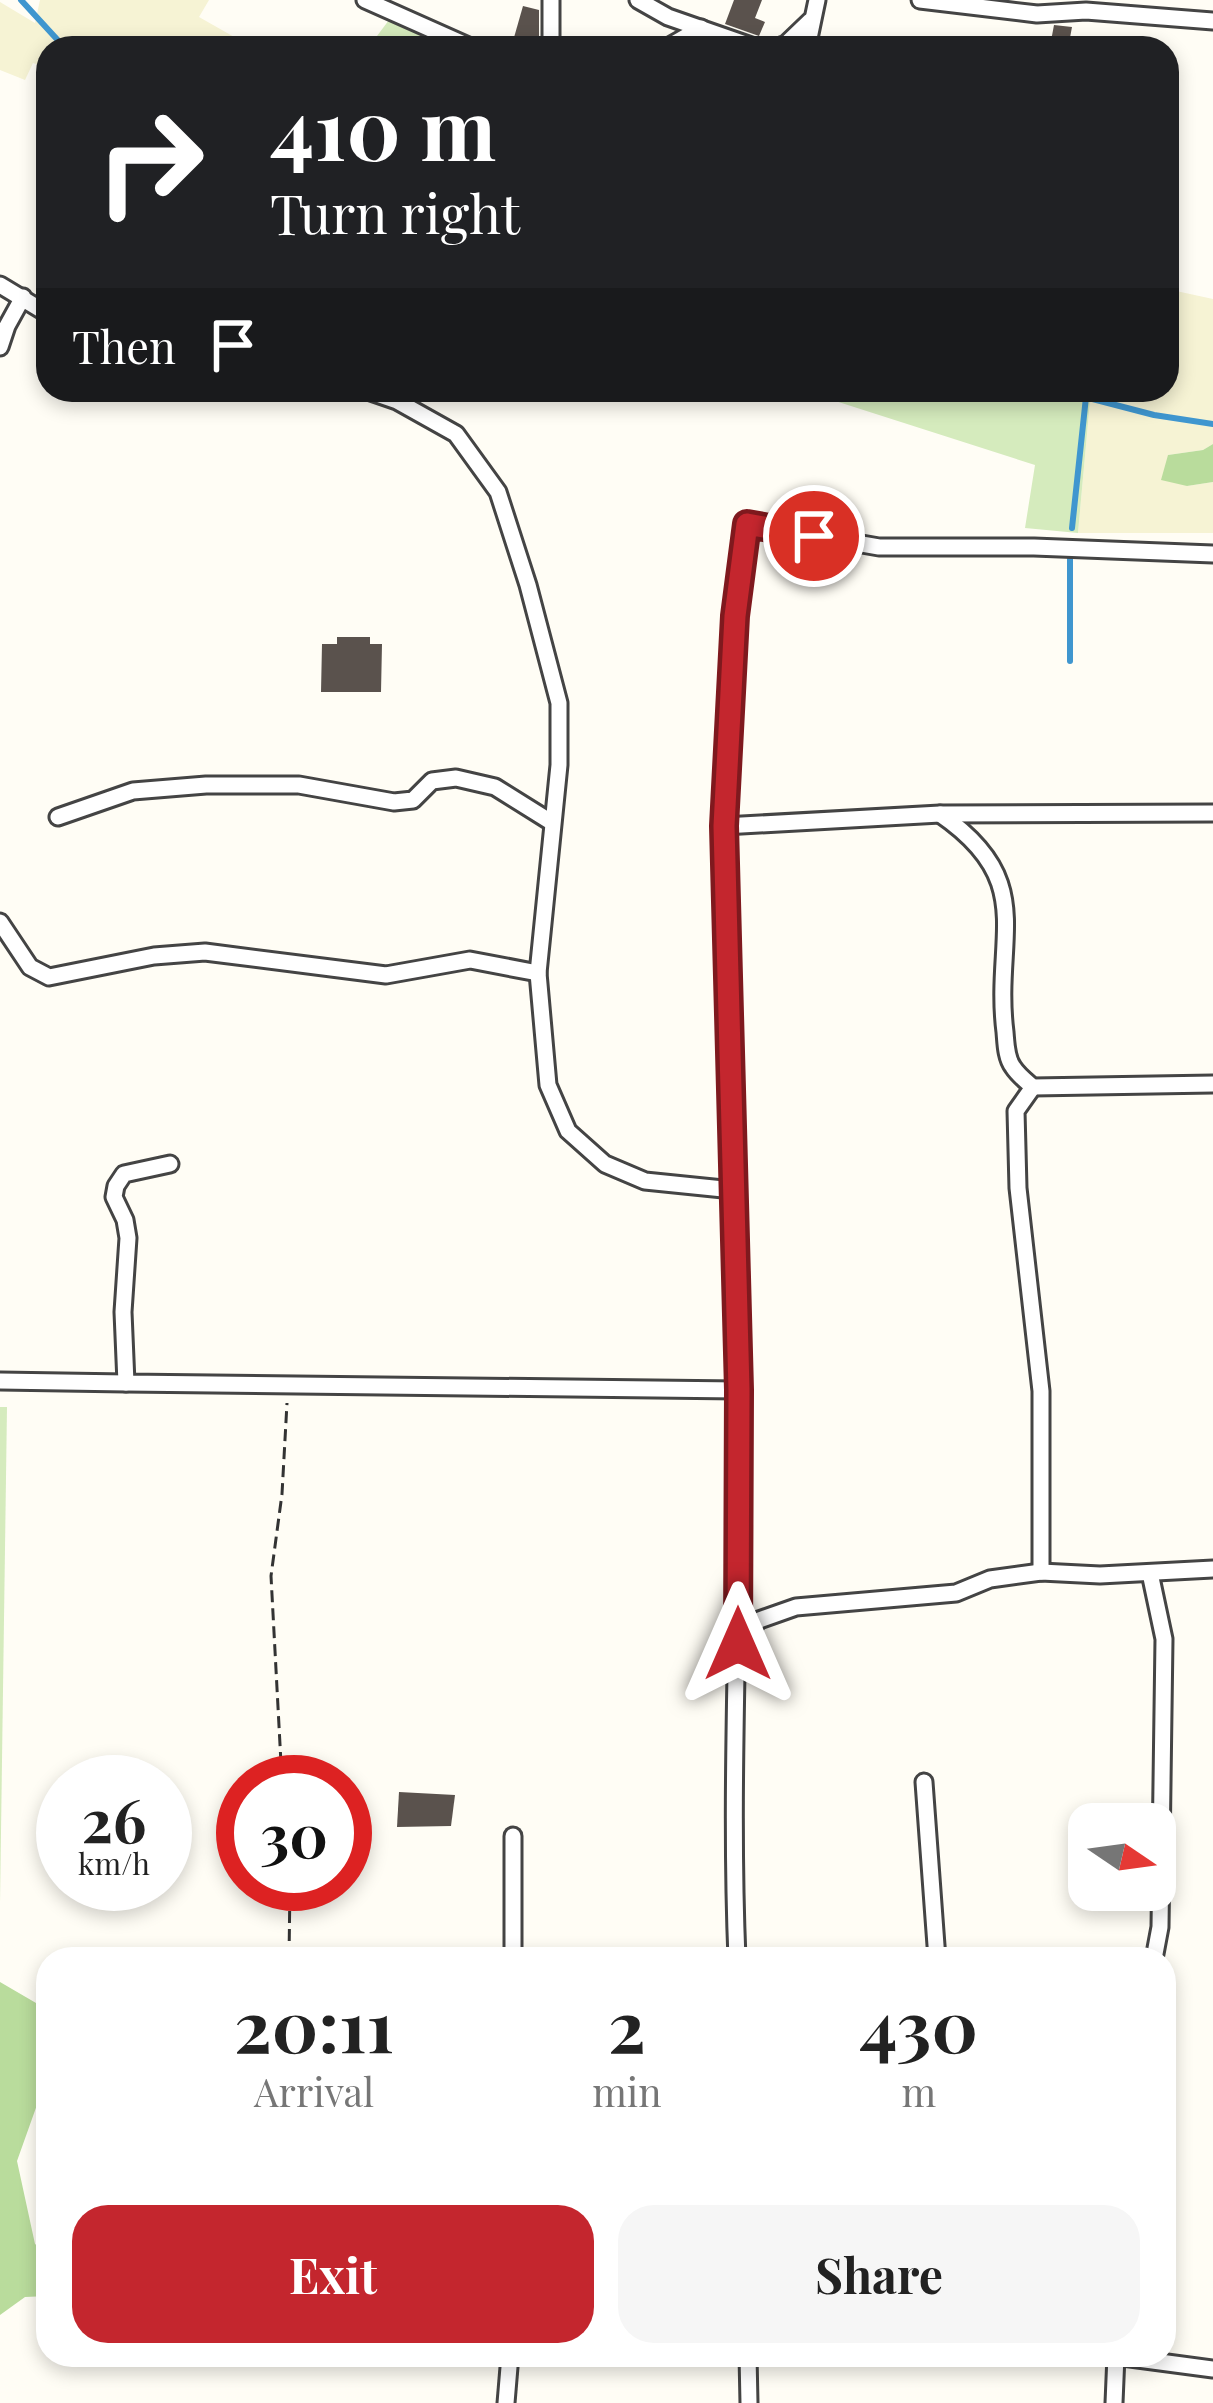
<!DOCTYPE html>
<style>
body{margin:0;font-family:"Playfair Display",serif;background:#f6f6f6;color:#222;height:100vh;display:flex;flex-direction:column;font-size:45px;white-space:nowrap}
*{box-sizing:border-box;margin:0}
p{font-size:39px;color:#767676}
.icon{flex:none;width:66px;height:66px;fill:none;stroke:currentColor;stroke-width:2;stroke-linecap:round;stroke-linejoin:round}
.map{position:relative;flex:1;overflow:hidden}
.details{position:absolute;left:36px;top:1947px;width:1140px;height:420px;display:flex;flex-direction:column;background:#fff;border-radius:36px;box-shadow:0 6px 18px #0003}
.details>*{flex:none}
.top-card{position:absolute;left:36px;top:36px;width:1143px;height:366px;border-radius:36px;box-shadow:0 6px 18px #0003;background:#202124;color:#fff;overflow:hidden}
.needle{width:78px;rotate:103deg}
.controls{position:absolute;left:1068px;top:1803px;display:grid;gap:24px}
.controls a{display:grid;place-items:center;width:108px;height:108px;border-radius:24px;background:#fff;box-shadow:0 6px 18px #0003;font-size:60px}
.speed{position:absolute;left:36px;top:1755px;display:flex;gap:24px;font-size:60px;font-weight:700;text-align:center}
.speed>*{display:grid;place-content:center;width:156px;height:156px;border-radius:50%;background:#fff;box-shadow:0 6px 18px #0003;line-height:1}
.speed small{font-size:30px;font-weight:400}
.speed .limit{border:18px solid #d22;background:#fff;color:#111}
.pin{position:absolute;display:grid;place-items:center;width:102px;height:102px;color:#fff;margin:-51px;border:6px solid #fff;border-radius:50%;box-shadow:0 3px 12px #0007}
.me{position:absolute;width:132px;margin:-66px;rotate:0deg;stroke-linejoin:round;filter:drop-shadow(0 0 9px #0008)}
.turn{display:flex;align-items:center;gap:42px;height:252px;padding:0 36px;font-size:54px}
.turn .icon{width:156px;height:156px;stroke-width:2.5}
.turn b{display:block;font-size:84px;line-height:102px}
.then{display:flex;align-items:center;height:114px;padding:0 36px;background:#0003;gap:24px;font-size:45px}
.eta{display:flex;justify-content:space-evenly;align-items:center;height:204px;text-align:center}
.eta b{font-size:72px;font-weight:700;line-height:84px}
.primary-button{display:flex;gap:24px;margin-top:auto;padding:24px 36px}
.primary-button a{flex:1;height:138px;border-radius:36px;background:#c4262e;color:#fff;font-size:48px;font-weight:700;line-height:138px;text-align:center}
.primary-button a+a{background:#f6f6f6;color:#222}
.map>svg:first-child{display:block}
.farmland{fill:#f6f3d4}
.green{fill:#d5ebbd}
.forest{fill:#b9dc9c}
.lines{fill:none;stroke-linecap:round;stroke-linejoin:round}
.stream{stroke:#3f96cf;stroke-width:6}
.building{fill:#5a524d}
.street-casing{stroke:#444;stroke-width:21}
.path{stroke:#333;stroke-width:3;stroke-dasharray:12 6;stroke-linecap:butt}
.street{stroke:#fff;stroke-width:15}
.route-casing{stroke:#7f191e;stroke-width:30}
.route{stroke:#c4262e;stroke-width:21}
</style>
<div class="map">
<svg width="1213" height="2403" viewBox="0 0 1213 2403">
<rect width="100%" height="100%" fill="#fffdf5"/>
<g class="farmland">
<path d="M40,0h169l-10,17 37,21 -4,10h-184v20l-15,-5 -8,17 -25,-10v-68l35,21z"/>
<path d="M1167,289l46,10v145l-10,6 -35,5 19,31 26,-4v51h-135l13,-143h76z"/>
</g>
<g class="green">
<path d="M392,16l41,18 -6,14h-59z"/>
<path d="M801,390h290l-13,143 -53,-5 10,-63z"/>
<path d="M0,1407h7l-7,496z"/>
</g>
<g class="forest">
<path d="M1213,444v38l-26,4 -26,-6 7,-25 35,-5z"/>
<path d="M0,1982l48,28v64l-31,87 18,83 13,10v42l-23,1 -25,18z"/>
</g>
<g class="lines">
<g class="stream">
<path d="M21,0l44,48"/>
<path d="M1058,390l96,25 59,9"/>
<path d="M1072,528l14,-131"/>
<path d="M1070,557v104"/>
</g>
</g>
<g class="building">
<path d="M734,0h28l-7,18 10,4 -6,14 -34,-12z"/>
<path d="M523,6l16,4v38h-28z"/>
<path d="M1054,25l18,2 -4,21 -18,-2z"/>
<path d="M337,637h33v7h12l-1,48h-60l1,-48h15z"/>
<path d="M399,1792l56,3 -4,31 -54,1z"/>
</g>
<g class="lines">
<defs>
<g id="street">
<path d="M365,0l108,48"/>
<path d="M551,0v48"/>
<path d="M638,0l30,17 89,31"/>
<path d="M920,0l117,14 49,-3 127,10"/>
<path d="M666,48l35,-20"/>
<path d="M775,48l11,-4 24,-23"/>
<path d="M807,48l10,-48"/>
<path d="M0,285l48,29"/>
<path d="M0,347l7,-21 16,-29"/>
<path d="M365,390l32,11 59,33 42,58 30,93 31,118v62l-21,208 10,112 20,46 37,33 40,17 88,9"/>
<path d="M940,814c99,68 53,122 65,218 1,11 1,26 8,35 5,8 13,14 20,20l180,-3"/>
<path d="M58,817l75,-26 73,-6h93l95,17 19,-2 19,-19 24,-3 39,9 56,35"/>
<path d="M724,826l216,-12 273,-1"/>
<path d="M0,922l30,45 19,10 105,-21 51,-4 181,23 84,-15 68,13"/>
<path d="M1033,1087l-17,24 2,77 23,203v181"/>
<path d="M170,1164l-46,10 -8,12 -2,11 11,23 3,18 -5,74 3,71 612,7"/>
<path d="M0,1381l126,2"/>
<path d="M1150,1573l14,66 -4,288 -6,32"/>
<path d="M738,1644l21,-24 37,-13 160,-14 34,-14 51,-7 59,3 113,-6"/>
<path d="M924,1782l13,177"/>
<path d="M513,1959v-123"/>
<path d="M737,1959c-8,-191 5,-382 1,-573 -5,-288 -27,-575 9,-862l132,23h155l179,7"/>
<path d="M748,2355l1,48"/>
<path d="M1115,2356l98,13"/>
<path d="M506,2403l4,-48"/>
<path d="M1114,2403l2,-48"/>
</g>
</defs>
<use href="#street" class="street-casing"/>
<g class="path">
<path d="M282,1782l-11,-206 11,-82 5,-91"/>
<path d="M289,1959l1,-75"/>
</g>
<use href="#street" class="street"/>
</g>
<g class="lines">
<defs>
<path id="route" d="M738,1644l1,-254 -15,-564 11,-210 12,-92 67,12"/>
</defs>
<use href="#route" class="route-casing"/>
<use href="#route" class="route"/>
</g>
</svg>
<div class="controls">
<a><svg class="needle" viewBox="-14 -14 28 28"><path d="M0-13l5 13h-10z" fill="#e53935"/><path d="M0 13l5-13h-10z" fill="#767676"/></svg></a>
</div>
<div class="speed"><div>26<small>km/h</small></div><div class="limit">30</div></div>
<div class="pin" style="left:814px;top:536px;background:#d93025"><svg class="icon" aria-label="arrive" viewBox="0 0 24 24"><path d="M6 21V4h12l-3 4 3 4H6"/></svg></div>
<svg class="me" style="left:738px;top:1644px" viewBox="-20 -20 40 40"><path d="M0-17L14 15 0 8-14 15z" fill="#c4262e" stroke="#fff" stroke-width="4"/></svg>
<div class="top-card">
<div class="turn"><svg class="icon" aria-label="right" viewBox="0 0 24 24"><path d="M7 20v-9h11M14 6l5 5-5 5"/></svg><div><b>410 m</b>Turn right</div></div>
<div class="then">Then<svg class="icon" aria-label="arrive" viewBox="0 0 24 24"><path d="M6 21V4h12l-3 4 3 4H6"/></svg></div>
</div>
<section class="details">
<div class="eta">
<div><b>20:11</b><p>Arrival</p></div>
<div><b>2</b><p>min</p></div>
<div><b>430</b><p>m</p></div>
</div>
<div class="primary-button"><a>Exit</a><a>Share</a></div>
</section>
</div>
